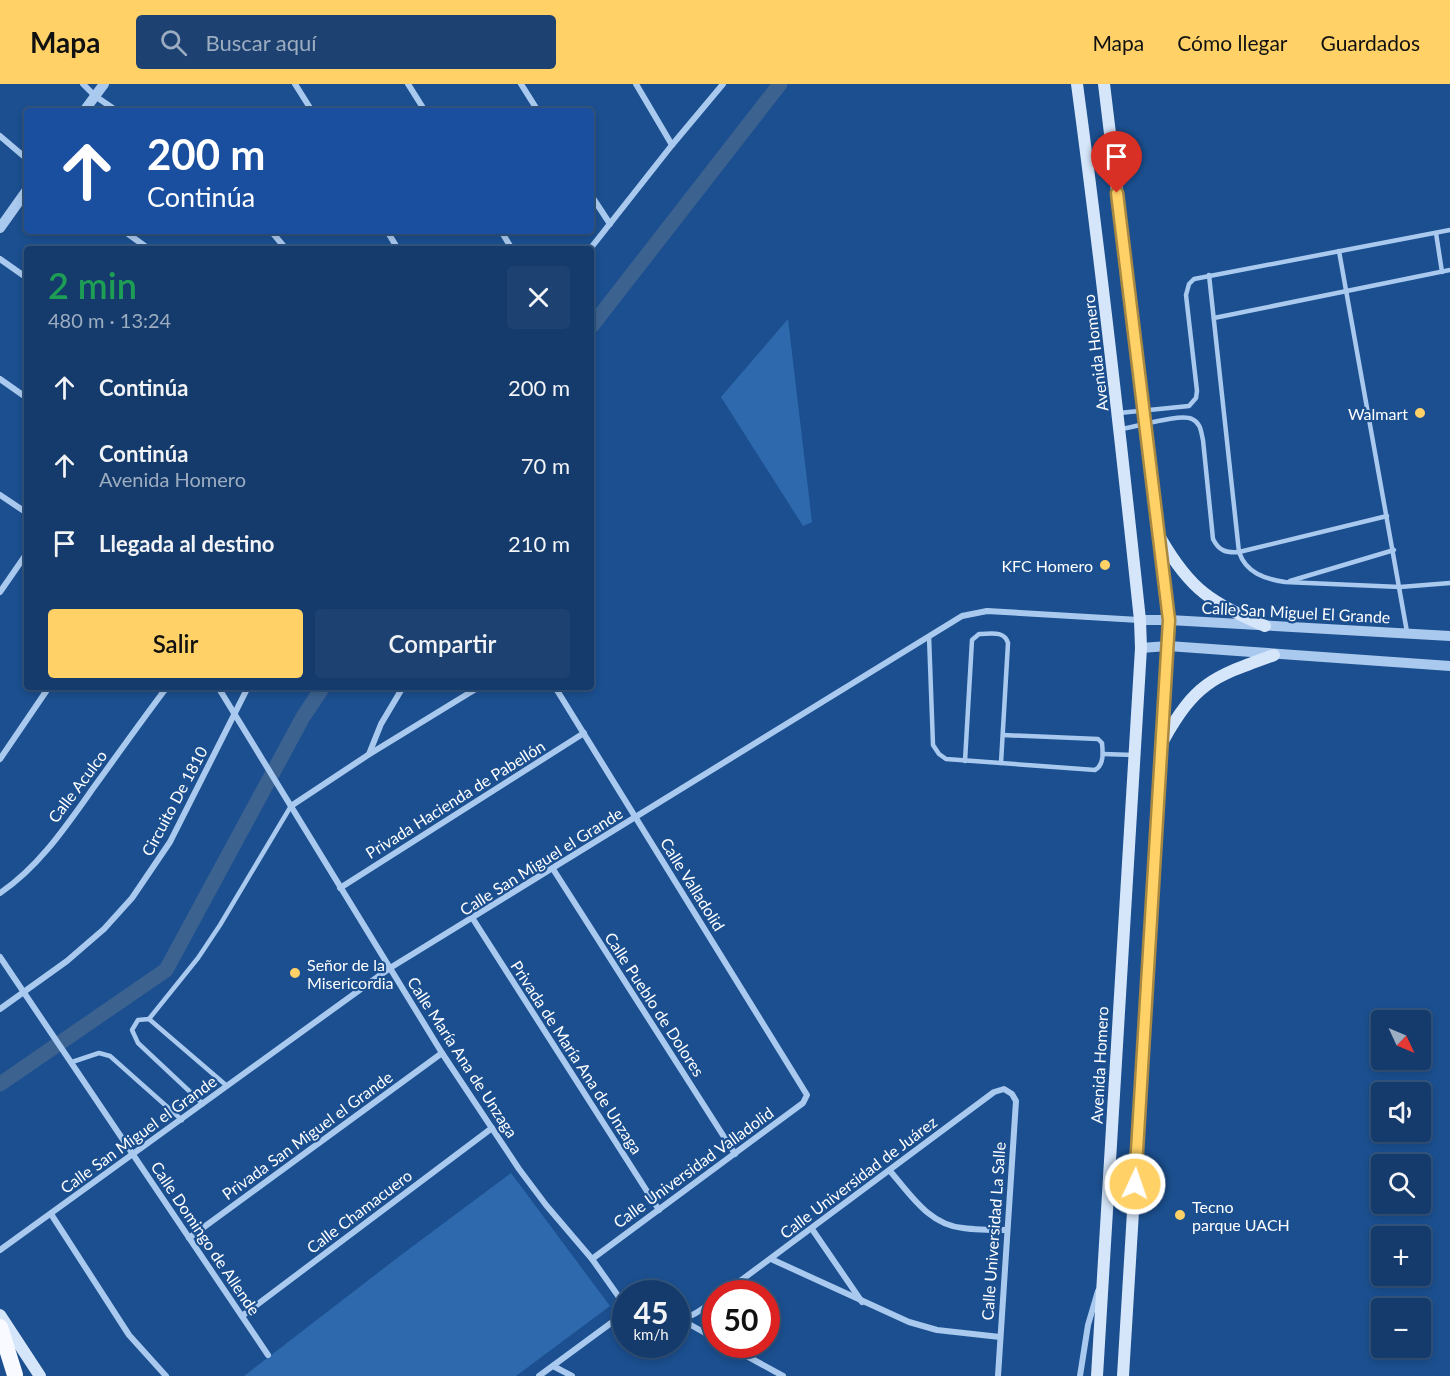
<!DOCTYPE html>
<html lang="es">
<meta charset="utf-8">
<style>
body{margin:0;font-family:Lato,sans-serif;background:#1d4271;color:#f1f3f6;height:100vh;display:flex;flex-direction:column;font-size:22px;white-space:nowrap}
*{box-sizing:border-box;margin:0}
p{font-size:20px;color:#9dadc1}
.icon{flex:none;width:33px;height:33px;fill:none;stroke:currentColor;stroke-width:2;stroke-linecap:round;stroke-linejoin:round}
.map{position:relative;flex:1;overflow:hidden}
.drawer{position:absolute;left:24px;top:162px;width:570px;height:444px;display:flex;flex-direction:column;background:#143b6b;border-radius:6px;box-shadow:0 3px 9px #0003,0 0 0 2px #33557e}
.drawer>*{flex:none}
.guide{position:absolute;left:24px;top:24px;width:570px;height:126px;border-radius:6px;box-shadow:0 3px 9px #0003,0 0 0 2px #33557e;background:#1a4fa0;color:#fff;overflow:hidden}
.needle{width:39px;rotate:134deg}
.fabs{position:absolute;left:1371px;top:926px;display:grid;gap:12px}
.fabs a{display:grid;place-items:center;width:60px;height:60px;border-radius:6px;background:#143b6b;box-shadow:0 3px 9px #0003,0 0 0 2px #33557e;font-size:30px}
.speed{position:absolute;left:612px;top:1196px;display:flex;gap:12px;font-size:30px;font-weight:700;text-align:center}
.speed>*{display:grid;place-content:center;width:78px;height:78px;border-radius:50%;background:#143b6b;box-shadow:0 3px 9px #0003,0 0 0 2px #33557e;line-height:1}
.speed small{font-size:15px;font-weight:400}
.speed .limit{border:9px solid #d22;background:#fff;color:#111}
.pin{position:absolute;display:grid;place-items:center;width:51px;height:51px;color:#fff;margin:-62px -26px;border-radius:50% 50% 50% 0;rotate:-45deg;box-shadow:0 0 6px #0007}
.pin .icon{rotate:45deg}
.me{position:absolute;width:66px;margin:-33px;rotate:3deg;stroke-linejoin:round;filter:drop-shadow(0 0 4px #0008)}
.turn{display:flex;align-items:center;gap:21px;height:126px;padding:0 24px;font-size:27px}
.turn .icon{width:78px;height:78px;stroke-width:2.5}
.turn b{display:block;font-size:42px;line-height:51px}
.round{display:grid;place-items:center;flex:none;width:63px;height:63px;border-radius:6px;background:#1d4271}
.overview{display:flex;align-items:center;justify-content:space-between;height:102px;padding:0 24px}
h1{font-size:36px;font-weight:600;line-height:45px;color:#1e9e55}
.cta{display:flex;gap:12px;margin-top:auto;padding:12px 24px}
.cta a{flex:1;height:69px;border-radius:6px;background:#ffd166;color:#111;font-size:24px;font-weight:600;line-height:69px;text-align:center}
.cta a+a{background:#1d4271;color:#f1f3f6}
ul{padding:0;list-style:none}
li{display:flex;align-items:center;gap:18px;height:78px;padding:0 24px}
li div{flex:1}
li b{display:block;font-size:22px}
li em{font-style:normal}
header{display:flex;align-items:center;gap:36px;box-sizing:border-box;height:84px;padding:0 30px;background:#ffd166;color:#111}
header strong{font-size:28px}
nav{display:flex;gap:33px;margin-inline-start:auto;font-size:21px}
.search{width:420px;height:54px;background:#1d4271;display:flex;align-items:center;gap:15px;box-sizing:border-box;padding:0 21px;border-radius:6px;color:#9dadc1;font-size:22px}
.map>svg:first-child{display:block}
.green{fill:#2e69ad}
.lines{fill:none;stroke-linecap:round;stroke-linejoin:round}
.canal{stroke:#3c6290;stroke-width:15}
.service{stroke:#a9c9ee;stroke-width:4.5}
.minor{stroke:#a9c9ee;stroke-width:6}
.tertiary{stroke:#a9c9ee;stroke-width:10}
.secondary{stroke:#d6e6fa;stroke-width:12}
.trunk{stroke:#f8faff;stroke-width:16}
.route-casing{stroke:#a68842;stroke-width:15}
.route{stroke:#ffd166;stroke-width:10}
.poi-dot{fill:#ffd166;stroke:#1b4f8f;stroke-width:2}
.labels{text-anchor:middle;dominant-baseline:central;stroke-width:4.5;stroke-linejoin:round;paint-order:stroke}
.street-label{font-size:16px;fill:#fff;stroke:#1b4f8f}
.poi-label{font-size:16px;fill:#fff;stroke:#1b4f8f;text-anchor:end}
</style>
<header>
<strong>Mapa</strong>
<div class="search"><svg class="icon" aria-label="search" viewBox="0 0 24 24"><circle cx="10" cy="10" r="6"/><path d="M15 15l6 6"/></svg>Buscar aquí</div>
<nav><a>Mapa</a><a>Cómo llegar</a><a>Guardados</a></nav>
</header>
<div class="map">
<svg width="1450" height="1292" viewBox="0 0 1450 1292">
<rect width="100%" height="100%" fill="#1b4f8f"/>
<g class="green">
<path d="M788,235l24,203 -9,4 -82,-129z"/>
<path d="M511,1089l99,133 -94,70h-272l157,-121z"/>
</g>
<g class="lines">
<g class="canal">
<path d="M591,243l189,-243"/>
<path d="M0,1000l166,-114 137,-253 20,-30"/>
</g>
<g class="service">
<path d="M1436,149l6,39"/>
<path d="M1339,167l68,381"/>
<path d="M1209,191l30,277c7,21 26,27 46,30l115,5 50,-4"/>
<path d="M1214,234l236,-48"/>
<path d="M1119,329l70,-7 7,-8 1,-7 -11,-96 3,-11 5,-5 256,-49"/>
<path d="M1121,345c15,-2 60,-16 71,-10 9,4 9,13 11,21l10,99c6,12 13,14 26,13l148,-36"/>
<path d="M1290,497l104,-31"/>
<path d="M929,552l4,109 6,9 7,5 149,11c9,-5 8,-17 7,-27l-4,-4 -95,-4"/>
<path d="M1103,670l31,1"/>
<path d="M965,677l7,-121 7,-6c11,0 25,-4 29,9l-7,120"/>
<path d="M149,935l49,-61 22,-33 71,-119"/>
<path d="M72,978l27,-9 11,3 72,64"/>
<path d="M203,1020l-65,-61 -6,-13 6,-10 11,-1 78,67"/>
</g>
<g class="minor">
<path d="M83,0l12,12 22,15"/>
<path d="M295,0l17,27"/>
<path d="M408,0l17,27"/>
<path d="M521,0l17,27"/>
<path d="M636,0l36,61"/>
<path d="M0,52l27,23"/>
<path d="M591,111l19,29"/>
<path d="M124,147l25,18"/>
<path d="M271,147l15,18"/>
<path d="M387,147l11,18"/>
<path d="M501,147l11,18"/>
<path d="M590,165l82,-104 51,-61"/>
<path d="M0,175l27,19"/>
<path d="M0,295l27,19"/>
<path d="M0,411l27,18"/>
<path d="M0,508l27,-39"/>
<path d="M218,603l224,366 77,116 27,36 46,54 34,48"/>
<path d="M555,603l252,408 -4,8 -211,156"/>
<path d="M369,670l12,-30 22,-37"/>
<path d="M0,675l49,-72"/>
<path d="M291,722l77,-51 111,-68"/>
<path d="M553,785l182,285"/>
<path d="M340,804l244,-155"/>
<path d="M0,809c39,-26 67,-68 94,-106 24,-33 48,-67 73,-100"/>
<path d="M473,835l186,291"/>
<path d="M0,873l268,398"/>
<path d="M0,925l67,-48 37,-32 28,-31 38,-56 78,-155"/>
<path d="M890,1087c20,23 39,54 73,57 14,2 29,2 43,2"/>
<path d="M51,1130l78,121 37,41"/>
<path d="M812,1145l50,73"/>
<path d="M189,1154l253,-185"/>
<path d="M0,1166l390,-282 572,-352 25,-5 152,9"/>
<path d="M771,1175l138,63 28,8 63,7"/>
<path d="M724,1209l270,-201 10,-3 8,5 4,7 -18,275"/>
<path d="M242,1232l250,-188"/>
<path d="M676,1235c15,0 28,-11 40,-20"/>
<path d="M680,1235l36,20"/>
<path d="M725,1260l58,32"/>
<path d="M553,1282l19,10"/>
<path d="M539,1292l87,-64"/>
<path d="M1080,1292l8,-51 10,-34"/>
</g>
<g class="tertiary">
<path d="M84,27l20,-27"/>
<path d="M0,144l27,-38"/>
<path d="M1140,536h29l281,16"/>
<path d="M1141,564l27,-2 282,20"/>
</g>
<g class="secondary">
<path d="M1077,0c24,178 44,357 63,536l1,28 -44,728"/>
<path d="M1104,0l65,536 -46,756"/>
<path d="M1161,455c30,52 50,63 104,87"/>
<path d="M1163,657c33,-59 50,-64 111,-86"/>
<path d="M0,1231l40,61"/>
</g>
<path class="trunk" d="M0,1243l15,48"/>
</g>
<g class="lines">
<defs>
<path id="route" d="M1117,109l52,427 -34,564"/>
</defs>
<use href="#route" class="route-casing"/>
<use href="#route" class="route"/>
</g>
<g class="poi-dot">
<circle cx="1420" cy="329" r="6"/>
<circle cx="1105" cy="481" r="6"/>
<circle cx="295" cy="889" r="6"/>
<circle cx="1180" cy="1131" r="6"/>
</g>
<g class="labels">
<g class="street-label">
<text transform="translate(1095 269) rotate(-97)">Avenida Homero</text>
<text transform="translate(1296 528) rotate(3)">Calle San Miguel El Grande</text>
<text transform="translate(77 702) rotate(-53)">Calle Aculco</text>
<text transform="translate(455 715) rotate(-32)">Privada Hacienda de Pabellón</text>
<text transform="translate(174 717) rotate(-62)">Circuito De 1810</text>
<text transform="translate(541 777) rotate(-32)">Calle San Miguel el Grande</text>
<text transform="translate(693 800) rotate(58)">Calle Valladolid</text>
<text transform="translate(655 920) rotate(57)">Calle Pueblo de Dolores</text>
<text transform="translate(463 973) rotate(57)">Calle María Ana de Unzaga</text>
<text transform="translate(577 973) rotate(57)">Privada de María Ana de Unzaga</text>
<text transform="translate(1099 981) rotate(-87)">Avenida Homero</text>
<text transform="translate(138 1050) rotate(-36)">Calle San Miguel el Grande</text>
<text transform="translate(307 1051) rotate(-36)">Privada San Miguel el Grande</text>
<text transform="translate(693 1083) rotate(-36)">Calle Universidad Valladolid</text>
<text transform="translate(858 1093) rotate(-37)">Calle Universidad de Juárez</text>
<text transform="translate(359 1127) rotate(-37)">Calle Chamacuero</text>
<text transform="translate(993 1147) rotate(-86)">Calle Universidad La Salle</text>
<text transform="translate(206 1154) rotate(56)">Calle Domingo de Allende</text>
</g>
<g class="poi-label">
<text x="1408" y="329">Walmart</text>
<text x="1093" y="481">KFC Homero</text>
<text x="307" y="880" text-anchor="start">Señor de la<tspan x="307" dy="18">Misericordia</tspan></text>
<text x="1192" y="1122" text-anchor="start">Tecno<tspan x="1192" dy="18">parque UACH</tspan></text>
</g>
</g>
</svg>
<div class="fabs">
<a><svg class="needle" viewBox="-14 -14 28 28"><path d="M0-13l5 13h-10z" fill="#e53935"/><path d="M0 13l5-13h-10z" fill="#9dadc1"/></svg></a>
<a><svg class="icon" aria-label="sound" viewBox="0 0 24 24"><path d="M4 9h4l5-4v14l-5-4H4zM17 9q2 3 0 6"/></svg></a>
<a><svg class="icon" aria-label="search" viewBox="0 0 24 24"><circle cx="10" cy="10" r="6"/><path d="M15 15l6 6"/></svg></a>
<a>+</a>
<a>−</a>
</div>
<div class="speed"><div>45<small>km/h</small></div><div class="limit">50</div></div>
<div class="pin" style="left:1117px;top:109px;background:#d93025"><svg class="icon" aria-label="arrive" viewBox="0 0 24 24"><path d="M6 21V4h12l-3 4 3 4H6"/></svg></div>
<svg class="me" style="left:1135px;top:1100px" viewBox="-20 -20 40 40"><circle r="17" fill="#ffd166" stroke="#fff" stroke-width="3"/><path d="M0-11L8 9 0 5-8 9z" fill="#fff"/></svg>
<div class="guide">
<div class="turn"><svg class="icon" aria-label="ahead" viewBox="0 0 24 24"><path d="M12 20V5M6 11l6-6 6 6"/></svg><div><b>200 m</b>Continúa</div></div>
</div>
<section class="drawer">
<div class="overview"><div><h1>2 min</h1><p>480 m · 13:24</p></div><a class="round"><svg class="icon" aria-label="close" viewBox="0 0 24 24"><path d="M6 6l12 12M18 6L6 18"/></svg></a></div>
<ul>
<li><svg class="icon" aria-label="ahead" viewBox="0 0 24 24"><path d="M12 20V5M6 11l6-6 6 6"/></svg><div><b>Continúa</b></div><em>200 m</em></li>
<li><svg class="icon" aria-label="ahead" viewBox="0 0 24 24"><path d="M12 20V5M6 11l6-6 6 6"/></svg><div><b>Continúa</b><p>Avenida Homero</p></div><em>70 m</em></li>
<li><svg class="icon" aria-label="arrive" viewBox="0 0 24 24"><path d="M6 21V4h12l-3 4 3 4H6"/></svg><div><b>Llegada al destino</b></div><em>210 m</em></li>
</ul>
<div class="cta"><a>Salir</a><a>Compartir</a></div>
</section>
</div>
